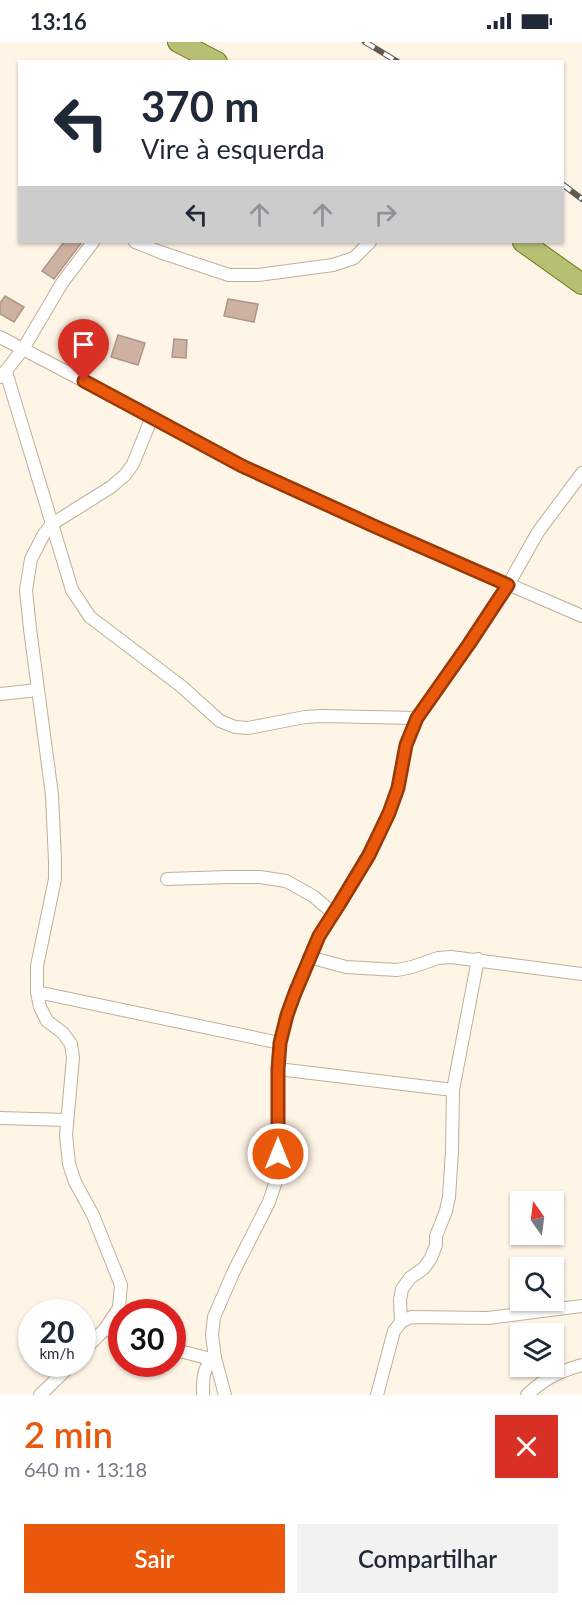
<!DOCTYPE html>
<html lang="pt">
<meta charset="utf-8">
<style>
body{margin:0;font-family:Lato,sans-serif;background:#f2f2f3;color:#1f2937;height:100vh;display:flex;flex-direction:column;font-size:22px;white-space:nowrap}
*{box-sizing:border-box;margin:0}
p{font-size:20px;color:#747a83}
.icon{flex:none;width:33px;height:33px;fill:none;stroke:currentColor;stroke-width:2;stroke-linecap:round;stroke-linejoin:round}
.map{position:relative;height:1353px;overflow:hidden}
.sheet{display:flex;flex-direction:column;background:#fff;flex:1}
.sheet>*{flex:none}
.guide{position:absolute;left:18px;top:18px;width:546px;height:183px;border-radius:0px;box-shadow:0 2px 4px #0004;background:#fff;color:#1f2937;overflow:hidden}
.needle{width:39px;rotate:346deg}
.fabs{position:absolute;left:510px;top:1149px;display:grid;gap:12px}
.fabs a{display:grid;place-items:center;width:54px;height:54px;border-radius:0px;background:#fff;box-shadow:0 2px 4px #0004;font-size:30px}
.speed{position:absolute;left:18px;top:1257px;display:flex;gap:12px;font-size:30px;font-weight:700;text-align:center}
.speed>*{display:grid;place-content:center;width:78px;height:78px;border-radius:50%;background:#fff;box-shadow:0 2px 4px #0004;line-height:1}
.speed small{font-size:15px;font-weight:400}
.speed .limit{border:9px solid #d22;background:#fff;color:#111}
.pin{position:absolute;display:grid;place-items:center;width:51px;height:51px;color:#fff;margin:-62px -26px;border-radius:50% 50% 50% 0;rotate:-45deg;box-shadow:0 0 6px #0007}
.pin .icon{rotate:45deg}
.me{position:absolute;width:66px;margin:-33px;rotate:0deg;stroke-linejoin:round;filter:drop-shadow(0 0 4px #0008)}
.turn{display:flex;align-items:center;gap:21px;height:126px;padding:0 24px;font-size:27px}
.turn .icon{width:78px;height:78px;stroke-width:2.5}
.turn b{display:block;font-size:42px;line-height:51px}
.lanes{display:flex;align-items:center;height:57px;padding:0 24px;background:#0003;justify-content:center;gap:30px;direction:ltr}
.lanes .off{opacity:.35}
.round{display:grid;place-items:center;flex:none;width:63px;height:63px;border-radius:0px;background:#f2f2f3}
.summary{display:flex;align-items:center;justify-content:space-between;height:102px;padding:0 24px}
h1{font-size:36px;font-weight:600;line-height:45px;color:#ea580c}
.button{display:flex;gap:12px;margin-top:auto;padding:12px 24px}
.button a{flex:1;height:69px;border-radius:0px;background:#ea580c;color:#fff;font-size:24px;font-weight:600;line-height:69px;text-align:center}
.button a+a{background:#f2f2f3;color:#1f2937}
.status{display:flex;justify-content:space-between;align-items:center;height:42px;padding:0 30px;background:#fff;direction:ltr}
.status svg{height:16px;fill:currentColor}
.map>svg:first-child{display:block}
.building{fill:#cdb2a4;stroke:#af9587;stroke-width:1.5}
.lines{fill:none;stroke-linecap:round;stroke-linejoin:round}
.street-casing{stroke:#bfaf98;stroke-width:14}
.primary-casing{stroke:#6f761f;stroke-width:22}
.street{stroke:#fff;stroke-width:12}
.primary{stroke:#b7bf73;stroke-width:20}
.rail-casing{stroke:#60594f;stroke-width:6}
.rail{stroke:#fff;stroke-width:4;stroke-dasharray:11;stroke-linecap:butt}
.route-casing{stroke:#983908;stroke-width:15}
.route{stroke:#ea580c;stroke-width:10}
</style>
<div class="status"><b>13:16</b><svg viewBox="0 0 49 12"><path d="M0 12V9h3v3zM5 12V6h3v6zM10 12V3h3v9zM15 12V0h3v12zM26 1h20v11H26zM47 4h2v5h-2z"/></svg></div>
<div class="map">
<svg width="582" height="1353" viewBox="0 0 582 1353">
<rect width="100%" height="100%" fill="#fff5e6"/>
<g class="building">
<path d="M64,200h18l-28,37 -12,-8z"/>
<path d="M5,254l19,11 -10,15 -14,-8v-11z"/>
<path d="M228,257l30,5 -4,18 -30,-6z"/>
<path d="M118,293l27,8 -7,22 -27,-8z"/>
<path d="M174,297l13,1 -1,18 -14,-1z"/>
</g>
<g class="lines">
<defs>
<g id="street">
<path d="M135,200l25,10 69,23h29l75,-10 21,-7 16,-16"/>
<path d="M0,295l145,76 97,53 134,61 206,89"/>
<path d="M6,330l66,218 18,27 91,69 39,35 15,6 13,1 57,-11 17,-1 95,2"/>
<path d="M1,335l22,-28 39,-66 31,-41"/>
<path d="M0,652l38,-4"/>
<path d="M167,837l61,-2h32l26,4 27,15 20,17"/>
<path d="M309,915l37,10 51,3 15,-3 26,-9 13,-1 131,17"/>
<path d="M37,950l243,51"/>
<path d="M278,1027l175,21"/>
<path d="M0,1076l67,2"/>
<path d="M401,1280l-1,-22 2,-11 8,-11 14,-10 7,-10 5,-13v-9l10,-25 3,-14 3,-46 1,-61 25,-131"/>
<path d="M105,1287l17,5"/>
<path d="M172,1307l39,10"/>
<path d="M82,1310l23,-23 14,-21 2,-23 -28,-70 -18,-33 -6,-18 -3,-29 7,-77 -2,-14 -8,-11 -16,-12 -7,-14 -3,-15v-26l18,-87v-18l-3,-66 -22,-166 -4,-39 5,-31 13,-25 8,-10 59,-37 14,-12 8,-11 19,-47"/>
<path d="M40,1353l32,-31"/>
<path d="M203,1353c0,-14 -1,-29 12,-37"/>
<path d="M225,1353l-10,-37 -3,-23 2,-18 19,-44 36,-71 9,-27v-106l2,-26 7,-28 8,-22 24,-57 21,-33 28,-48 21,-42 9,-26 8,-42 11,-27 52,-74 39,-59 30,-53 44,-59"/>
<path d="M377,1353l17,-64 7,-9 10,-5 77,1 94,-12"/>
<path d="M527,1353c18,-17 31,-23 55,-30"/>
</g>
<g id="primary">
<path d="M178,0l39,20"/>
<path d="M523,200l59,42"/>
</g>
</defs>
<use href="#street" class="street-casing"/>
<use href="#primary" class="primary-casing"/>
<use href="#street" class="street"/>
<use href="#primary" class="primary"/>
<defs>
<g id="rail">
<path d="M365,0l33,20"/>
<path d="M562,142l20,15"/>
</g>
</defs>
<use href="#rail" class="rail-casing"/>
<use href="#rail" class="rail"/>
</g>
<g class="lines">
<defs>
<path id="route" d="M84,339l158,85 134,61 132,58 -39,59 -52,74 -11,27 -8,43 -9,25 -20,42 -29,48 -21,33 -24,57 -8,22 -7,28 -2,26v85"/>
</defs>
<use href="#route" class="route-casing"/>
<use href="#route" class="route"/>
</g>
</svg>
<div class="fabs">
<a><svg class="needle" viewBox="-14 -14 28 28"><path d="M0-13l5 13h-10z" fill="#e53935"/><path d="M0 13l5-13h-10z" fill="#747a83"/></svg></a>
<a><svg class="icon" aria-label="search" viewBox="0 0 24 24"><circle cx="10" cy="10" r="6"/><path d="M15 15l6 6"/></svg></a>
<a><svg class="icon" aria-label="layers" viewBox="0 0 24 24"><path d="M12 4l9 5-9 5-9-5zM3 14l9 5 9-5"/></svg></a>
</div>
<div class="speed"><div>20<small>km/h</small></div><div class="limit">30</div></div>
<div class="pin" style="left:84px;top:339px;background:#d93025"><svg class="icon" aria-label="arrive" viewBox="0 0 24 24"><path d="M6 21V4h12l-3 4 3 4H6"/></svg></div>
<svg class="me" style="left:278px;top:1112px" viewBox="-20 -20 40 40"><circle r="17" fill="#ea580c" stroke="#fff" stroke-width="3"/><path d="M0-11L8 9 0 5-8 9z" fill="#fff"/></svg>
<div class="guide">
<div class="turn"><svg class="icon" aria-label="left" viewBox="0 0 24 24"><path d="M17 20v-9H6M10 6l-5 5 5 5"/></svg><div><b>370 m</b>Vire à esquerda</div></div>
<div class="lanes"><svg class="icon" aria-label="left" viewBox="0 0 24 24"><path d="M17 20v-9H6M10 6l-5 5 5 5"/></svg><svg class="icon off" aria-label="ahead" viewBox="0 0 24 24"><path d="M12 20V5M6 11l6-6 6 6"/></svg><svg class="icon off" aria-label="ahead" viewBox="0 0 24 24"><path d="M12 20V5M6 11l6-6 6 6"/></svg><svg class="icon off" aria-label="right" viewBox="0 0 24 24"><path d="M7 20v-9h11M14 6l5 5-5 5"/></svg></div>
</div>
</div>
<section class="sheet">
<div class="summary"><div><h1>2 min</h1><p>640 m · 13:18</p></div><a class="round" style="background:#d93025;color:#fff"><svg class="icon" aria-label="close" viewBox="0 0 24 24"><path d="M6 6l12 12M18 6L6 18"/></svg></a></div>
<div class="button"><a>Sair</a><a>Compartilhar</a></div>
</section>
